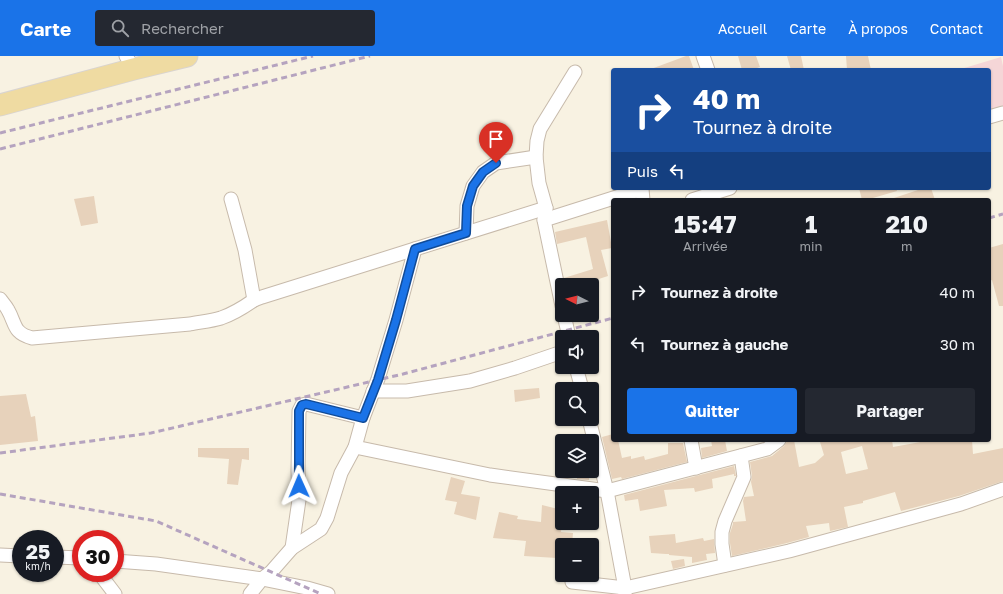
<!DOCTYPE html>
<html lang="fr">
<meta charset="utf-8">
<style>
body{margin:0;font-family:"Golos Text",sans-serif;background:#242831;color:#f1f3f6;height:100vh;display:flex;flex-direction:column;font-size:15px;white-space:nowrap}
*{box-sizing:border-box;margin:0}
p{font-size:13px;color:#9ea1a6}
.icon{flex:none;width:22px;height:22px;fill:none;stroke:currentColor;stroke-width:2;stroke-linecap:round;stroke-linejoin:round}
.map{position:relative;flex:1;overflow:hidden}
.drawer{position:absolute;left:611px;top:142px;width:380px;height:244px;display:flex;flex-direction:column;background:#171b24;border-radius:4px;box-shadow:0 1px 3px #0004}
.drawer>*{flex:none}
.hud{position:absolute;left:611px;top:12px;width:380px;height:122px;border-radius:4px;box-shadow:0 1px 3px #0004;background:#1a4fa0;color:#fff;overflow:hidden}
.needle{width:26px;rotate:276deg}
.controls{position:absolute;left:555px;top:222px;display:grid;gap:8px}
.controls a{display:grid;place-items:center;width:44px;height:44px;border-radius:4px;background:#171b24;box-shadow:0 1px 3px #0004;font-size:20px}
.speed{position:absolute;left:12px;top:474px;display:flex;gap:8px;font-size:20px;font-weight:700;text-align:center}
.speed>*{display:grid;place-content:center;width:52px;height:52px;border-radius:50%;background:#171b24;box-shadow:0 1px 3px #0004;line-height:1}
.speed small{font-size:10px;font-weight:400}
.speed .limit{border:6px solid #d22;background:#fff;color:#111}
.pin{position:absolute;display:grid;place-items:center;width:34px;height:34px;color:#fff;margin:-41px -17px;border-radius:50% 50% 50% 0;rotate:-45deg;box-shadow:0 0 4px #0007}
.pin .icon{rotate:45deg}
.me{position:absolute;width:44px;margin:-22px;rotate:359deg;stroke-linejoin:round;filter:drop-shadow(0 0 3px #0008)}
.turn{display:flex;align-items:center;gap:14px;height:84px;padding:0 16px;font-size:18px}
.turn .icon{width:52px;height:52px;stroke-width:2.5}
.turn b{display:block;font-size:28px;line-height:34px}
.then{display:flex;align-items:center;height:38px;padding:0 16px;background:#0003;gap:8px;font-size:15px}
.eta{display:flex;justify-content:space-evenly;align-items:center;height:68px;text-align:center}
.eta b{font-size:24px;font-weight:700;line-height:28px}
.action{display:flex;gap:8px;margin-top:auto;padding:8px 16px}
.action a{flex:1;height:46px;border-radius:4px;background:#1a73e8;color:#fff;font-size:16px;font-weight:700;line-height:46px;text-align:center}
.action a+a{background:#242831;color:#f1f3f6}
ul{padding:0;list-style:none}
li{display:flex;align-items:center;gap:12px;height:52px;padding:0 16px}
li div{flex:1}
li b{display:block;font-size:15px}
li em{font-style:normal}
header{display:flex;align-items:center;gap:24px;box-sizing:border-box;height:56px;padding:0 20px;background:#1a73e8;color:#fff}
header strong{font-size:19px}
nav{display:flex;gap:22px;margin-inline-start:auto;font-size:14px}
.search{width:280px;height:36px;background:#242831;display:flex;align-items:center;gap:10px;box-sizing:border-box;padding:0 14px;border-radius:4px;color:#9ea1a6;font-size:15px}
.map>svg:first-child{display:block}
.medical{fill:#f5d6d7}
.building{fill:#e7d2bb;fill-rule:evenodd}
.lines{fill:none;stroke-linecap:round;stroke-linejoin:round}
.street-casing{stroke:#c7baab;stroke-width:15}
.primary-casing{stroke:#d9d4d0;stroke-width:23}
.street{stroke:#fff;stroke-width:13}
.primary{stroke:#efdba2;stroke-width:21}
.rail{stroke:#b5a3bf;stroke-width:3;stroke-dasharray:6 4;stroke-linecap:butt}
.route-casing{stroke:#114b97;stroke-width:10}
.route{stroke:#1a73e8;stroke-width:7}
</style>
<header>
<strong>Carte</strong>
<div class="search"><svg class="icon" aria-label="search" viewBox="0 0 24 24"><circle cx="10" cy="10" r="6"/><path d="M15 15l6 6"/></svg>Rechercher</div>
<nav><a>Accueil</a><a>Carte</a><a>À propos</a><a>Contact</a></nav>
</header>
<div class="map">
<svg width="1003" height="538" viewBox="0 0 1003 538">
<rect width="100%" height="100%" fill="#f8f2e2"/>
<path class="medical" d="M1001,1l2,9v40l-14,4v-40h-27l-1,-1z"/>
<g class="building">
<path d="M686,0h3l5,14h-42l-1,-1z"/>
<path d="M738,0h18l4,11 -9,3h-9z"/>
<path d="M787,0h14l3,14h-13z"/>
<path d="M846,0h22l3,14h-24z"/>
<path d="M859,132h37l1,3 -31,9h-4z"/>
<path d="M924,132h7l4,12h-40l-1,-2z"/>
<path d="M94,140l4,27 -17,3 -7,-27z"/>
<path d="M607,164l5,28 -11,2 7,26 -28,9h-14l-2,-7 29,-9 -7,-32 -29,7 -2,-12z"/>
<path d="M1003,188v62h-4l-7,-26 -3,1v-33z"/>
<path d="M539,332l1,10 -25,4 -1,-12z"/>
<path d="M26,338l5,23 4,-1 3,25 -38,4v-49z"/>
<path d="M613,378v6h5l4,18 9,-2v3l13,-3 1,4 23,-6v-11h15l4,19 -65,17 -1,-2 -9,2 -10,-42z"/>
<path d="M711,384h14l2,11 -25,7 -1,-10 11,-2z"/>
<path d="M787,384h7l5,27 16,-4 9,-8 -4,-13 6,-2h66l1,7 33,-6v-1h46l1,14 30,-6v33l-44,15 -58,15 -6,-19 -32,9v2l-19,4 4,20 -18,4 -1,-8 -23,3 3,11 -22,6 -55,13 -2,-13v-10l3,-9v-2l13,-1 -3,-20 1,-4 10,-1 -3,-14 1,-6 -2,-14 22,-6 12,-10 2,-3zM862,390l6,23 -22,5 -5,-22z"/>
<path d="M198,392h51v12l-7,-1 -4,26 -11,-1 2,-25 -31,-2z"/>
<path d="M734,410l2,10h-2v-2l-22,5 1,9 -18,4 -1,-4 -30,2 3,16 -27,5 -2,-12 -13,2 -1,-6z"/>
<path d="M577,416h12v8l-12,-1z"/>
<path d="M451,421l14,4 -4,13 19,3 -4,23 -22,-6 3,-12 -12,-2z"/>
<path d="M542,449l20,5 -1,22 12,1 -1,12h-14l-1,13 -33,-2 2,-15 -33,-3 6,-26 19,4 -1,3 24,3z"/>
<path d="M675,478l1,9 27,-5 1,3 10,-2 1,14 -9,1 1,6 -15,3v-6l-23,-2v-1h-3l-15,-1 -2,-17z"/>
<path d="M684,503l1,7 -12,3 -2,-8z"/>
</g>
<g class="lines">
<defs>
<g id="street">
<path d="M126,0l8,13"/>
<path d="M703,0l5,14"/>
<path d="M989,61l14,-4"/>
<path d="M231,143l14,51 9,50 8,-3 153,-48"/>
<path d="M692,144l38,-12"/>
<path d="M544,164l98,-31 1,11"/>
<path d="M466,177l1,-27 6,-20 10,-14 13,-9 40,-6"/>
<path d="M0,243c3,4 6,7 8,11 8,14 5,23 24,28l158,-14c10,-2 21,-3 31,-6 12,-4 23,-11 33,-18"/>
<path d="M562,250l-18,-86 2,-12 -7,-25 -3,-26 1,-16 3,-12 35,-57"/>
<path d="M564,259l5,22"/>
<path d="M576,311l6,22"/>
<path d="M373,335h34l63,-10 45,-13 47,-16"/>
<path d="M589,363l18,72 18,97v6"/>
<path d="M691,384l5,28"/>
<path d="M355,391l8,-29 15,-39 18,-59 19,-71 131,-41"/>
<path d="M292,492l7,-48 -1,-29 1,-60 3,-6 4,-1 57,14"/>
<path d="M0,499l21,1"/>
<path d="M55,501l26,1"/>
<path d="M115,505l41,3 106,15 45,9 21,6"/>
<path d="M725,509l-3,-21v-12l3,-11 19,-44 -3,-21"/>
<path d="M99,517l16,21"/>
<path d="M572,526l53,6 164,-37 172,-47 42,-15"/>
<path d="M250,538l12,-15 9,-7 21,-24 29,-19 6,-11 14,-45 14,-26 135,28 117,16 160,-42 12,-9"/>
</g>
<path id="primary" d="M0,49l134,-36 53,-13"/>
</defs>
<use href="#street" class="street-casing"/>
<use href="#primary" class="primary-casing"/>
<use href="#street" class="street"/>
<use href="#primary" class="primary"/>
<g class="rail">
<path d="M0,77l313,-77"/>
<path d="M0,93l370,-93"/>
<path d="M989,162l14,-4"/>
<path d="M0,397l151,-20 252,-59 210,-56"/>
<path d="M0,438l156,27 165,73"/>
</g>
</g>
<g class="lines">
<defs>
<path id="route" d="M299,430v-75l3,-6 4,-1 57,14 15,-38 18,-60 19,-71 51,-16 1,-27 6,-20 10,-14 13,-9"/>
</defs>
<use href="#route" class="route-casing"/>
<use href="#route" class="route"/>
</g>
</svg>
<div class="controls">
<a><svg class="needle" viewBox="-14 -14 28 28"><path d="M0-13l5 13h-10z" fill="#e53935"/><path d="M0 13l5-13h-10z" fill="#9ea1a6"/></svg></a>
<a><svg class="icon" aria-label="sound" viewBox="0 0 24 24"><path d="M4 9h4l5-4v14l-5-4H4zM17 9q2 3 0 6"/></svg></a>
<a><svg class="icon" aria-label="search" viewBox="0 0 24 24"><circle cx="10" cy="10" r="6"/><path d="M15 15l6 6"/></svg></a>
<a><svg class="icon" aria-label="layers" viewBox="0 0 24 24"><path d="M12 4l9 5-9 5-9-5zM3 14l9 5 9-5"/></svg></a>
<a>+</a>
<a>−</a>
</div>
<div class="speed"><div>25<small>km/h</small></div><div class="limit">30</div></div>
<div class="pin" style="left:496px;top:107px;background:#d93025"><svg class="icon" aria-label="arrive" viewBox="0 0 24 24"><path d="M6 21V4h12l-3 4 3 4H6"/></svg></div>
<svg class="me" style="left:299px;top:430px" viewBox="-20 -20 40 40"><path d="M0-17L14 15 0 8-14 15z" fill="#1a73e8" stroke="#fff" stroke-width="4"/></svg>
<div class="hud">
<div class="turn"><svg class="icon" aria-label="right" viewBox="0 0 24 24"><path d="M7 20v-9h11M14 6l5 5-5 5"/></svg><div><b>40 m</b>Tournez à droite</div></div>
<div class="then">Puis<svg class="icon" aria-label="left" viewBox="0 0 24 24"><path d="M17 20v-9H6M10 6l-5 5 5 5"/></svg></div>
</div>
<section class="drawer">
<div class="eta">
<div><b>15:47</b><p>Arrivée</p></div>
<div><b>1</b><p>min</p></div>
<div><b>210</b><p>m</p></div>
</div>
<ul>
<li><svg class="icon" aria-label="right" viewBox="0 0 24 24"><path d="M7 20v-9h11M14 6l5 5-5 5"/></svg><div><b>Tournez à droite</b></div><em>40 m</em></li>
<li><svg class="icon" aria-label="left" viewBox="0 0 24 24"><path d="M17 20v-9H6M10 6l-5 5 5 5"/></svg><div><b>Tournez à gauche</b></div><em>30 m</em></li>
</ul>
<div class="action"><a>Quitter</a><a>Partager</a></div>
</section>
</div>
